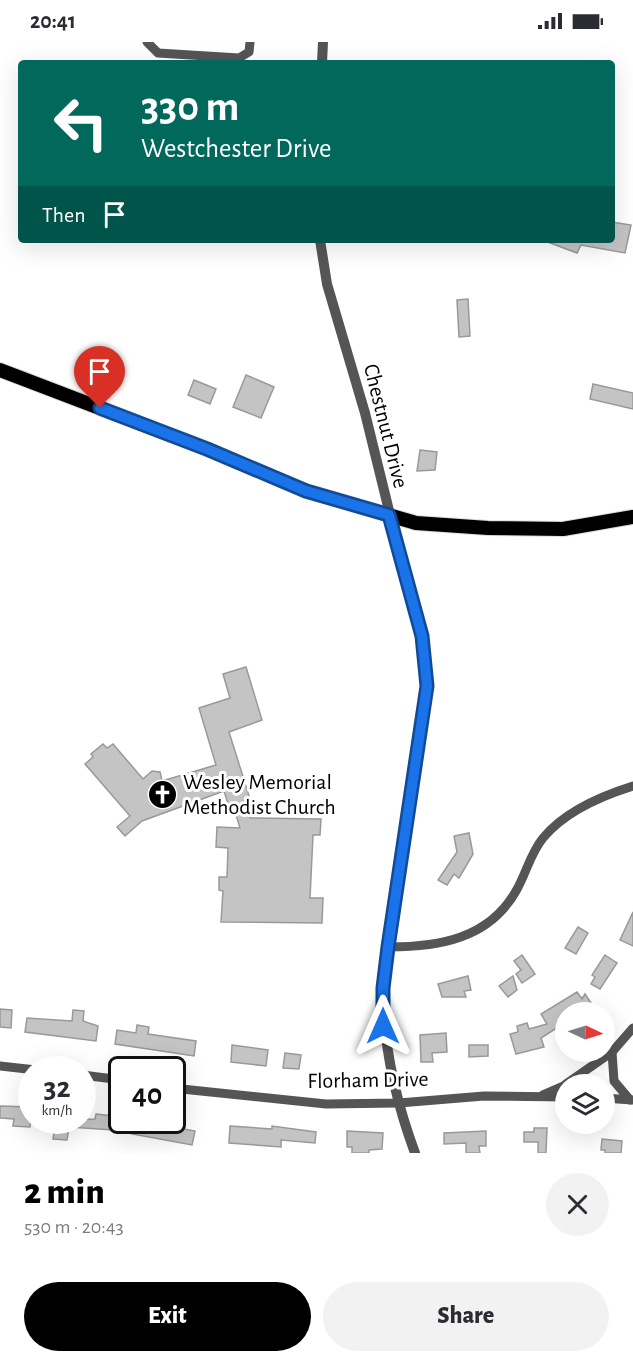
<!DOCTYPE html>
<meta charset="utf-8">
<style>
body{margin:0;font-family:"Alegreya Sans",sans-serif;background:#f2f2f3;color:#2b2b33;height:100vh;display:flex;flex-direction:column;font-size:22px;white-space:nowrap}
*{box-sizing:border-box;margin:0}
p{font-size:20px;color:#7c7c81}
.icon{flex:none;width:33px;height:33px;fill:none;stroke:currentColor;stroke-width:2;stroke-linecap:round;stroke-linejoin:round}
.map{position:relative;height:1111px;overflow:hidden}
.sheet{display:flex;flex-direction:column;background:#fff;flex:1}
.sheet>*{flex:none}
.top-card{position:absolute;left:18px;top:18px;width:597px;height:183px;border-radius:6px;box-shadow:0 6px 24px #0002;background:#00695c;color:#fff;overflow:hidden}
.needle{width:39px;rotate:94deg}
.buttons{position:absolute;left:555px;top:960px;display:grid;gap:12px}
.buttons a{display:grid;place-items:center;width:60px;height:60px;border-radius:50%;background:#fff;box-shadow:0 6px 24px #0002;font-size:30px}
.speed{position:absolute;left:18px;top:1014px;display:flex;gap:12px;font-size:30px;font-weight:700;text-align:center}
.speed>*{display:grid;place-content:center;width:78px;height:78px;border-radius:50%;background:#fff;box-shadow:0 6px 24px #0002;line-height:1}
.speed small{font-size:15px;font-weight:400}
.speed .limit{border:3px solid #111;border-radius:9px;background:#fff;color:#111}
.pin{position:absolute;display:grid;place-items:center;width:51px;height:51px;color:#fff;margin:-62px -26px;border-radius:50% 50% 50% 0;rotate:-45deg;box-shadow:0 0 6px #0007}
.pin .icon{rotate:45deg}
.me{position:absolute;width:66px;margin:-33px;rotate:0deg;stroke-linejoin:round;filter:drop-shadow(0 0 4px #0008)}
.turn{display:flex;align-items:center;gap:21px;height:126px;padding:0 24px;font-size:27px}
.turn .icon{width:78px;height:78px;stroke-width:2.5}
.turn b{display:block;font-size:42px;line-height:51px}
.then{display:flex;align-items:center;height:57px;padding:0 24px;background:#0003;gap:12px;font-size:22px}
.round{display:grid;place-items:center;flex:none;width:63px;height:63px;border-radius:32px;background:#f2f2f3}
.head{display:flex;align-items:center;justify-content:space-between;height:102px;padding:0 24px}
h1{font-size:36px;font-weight:800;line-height:45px;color:#000}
.cta{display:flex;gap:12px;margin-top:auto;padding:12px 24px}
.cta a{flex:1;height:69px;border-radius:36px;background:#000;color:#fff;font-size:24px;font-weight:800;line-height:69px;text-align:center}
.cta a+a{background:#f2f2f3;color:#2b2b33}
.status{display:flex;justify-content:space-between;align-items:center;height:42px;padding:0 30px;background:#fff;direction:ltr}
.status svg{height:16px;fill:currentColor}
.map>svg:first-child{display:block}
.building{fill:#c4c4c4;stroke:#999;stroke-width:1.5}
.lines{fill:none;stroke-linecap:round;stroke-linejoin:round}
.primary-casing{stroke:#dbdbdb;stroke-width:16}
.minor{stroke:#555;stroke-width:9}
.tertiary{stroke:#555;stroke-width:10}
.primary{stroke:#000;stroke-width:14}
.route-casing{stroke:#114b97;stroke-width:15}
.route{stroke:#1a73e8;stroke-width:10}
.labels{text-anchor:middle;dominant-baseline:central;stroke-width:6;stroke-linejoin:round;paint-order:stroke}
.street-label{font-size:22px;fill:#000;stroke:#fff}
.poi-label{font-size:22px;fill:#000;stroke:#fff;text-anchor:start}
</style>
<div class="status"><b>20:41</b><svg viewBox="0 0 49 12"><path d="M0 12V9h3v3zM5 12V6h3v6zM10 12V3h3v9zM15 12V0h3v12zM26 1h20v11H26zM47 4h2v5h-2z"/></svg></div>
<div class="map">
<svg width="633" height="1111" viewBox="0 0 633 1111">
<rect width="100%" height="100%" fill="#fff"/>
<g class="building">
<path d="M612,180l19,3 -6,28 -44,-8 -4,8 -32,-12 67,-1z"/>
<path d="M468,257l2,37 -11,1 -2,-37z"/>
<path d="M246,333l28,12 -13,31 -28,-11z"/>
<path d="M194,338l22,9 -6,15 -22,-9z"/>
<path d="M593,342l40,9v16l-43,-10z"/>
<path d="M420,408l17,2 -2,18 -18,1z"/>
<path d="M246,625l16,53 -33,12 21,67 -6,2 6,17 71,1 -1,16h-7l-3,63h13l-1,25 -101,-1 2,-31 -4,-1v-13h8l1,-29 -12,-1 1,-20 23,1 -8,-26 -4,2 -4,-13 -82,30 -17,15 -8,-9 13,-11 -45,-52 8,-7 -2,-3 12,-10 4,4 6,-4 30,35 9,-8 8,1 2,9 54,-16 -17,-57 31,-10 -7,-24z"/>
<path d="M469,791l4,21 -14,24 -5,-4 -7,11 -9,-5 19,-28 -3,-16z"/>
<path d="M633,870v34l-13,-6z"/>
<path d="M578,885l10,6 -12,21 -11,-6z"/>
<path d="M522,913l13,19 -13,9 -6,-9 5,-4 -7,-9z"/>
<path d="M605,913l12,8 -17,26 -9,-5 4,-7 -3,-2z"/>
<path d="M468,934l3,14 -7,1 2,6h-24l-4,-13z"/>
<path d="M513,934l4,14 -9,7 -9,-11z"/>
<path d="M577,950l5,7 3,-5 8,12 -11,6h-16v10l-25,16 3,9 -28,7 -6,-20 8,-2 -1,-6 10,-3 2,6 18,-5 -6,-10z"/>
<path d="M0,967l12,1 -1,18 -11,-1z"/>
<path d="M73,968l11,1 -1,10 15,5 -2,15 -71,-9 2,-14 45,3z"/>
<path d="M137,983l12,2 -1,7 48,7 -2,15 -79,-12 2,-14 19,3z"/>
<path d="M446,991l1,19 -15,1 1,9h-12l-1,-27z"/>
<path d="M232,1003l36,5 -2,16 -35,-4z"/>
<path d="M469,1003h19v11l-19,1z"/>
<path d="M285,1011l16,2 -2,14 -16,-1z"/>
<path d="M0,1064l32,1 -2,20 -17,-1 1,-7 -14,-1z"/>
<path d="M96,1072l18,2 -1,14 -44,-3 -2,13 -14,-1 3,-19 39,-1z"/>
<path d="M134,1078l61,11 -3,14 -60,-11z"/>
<path d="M230,1084l42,3v-3l44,6 -1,11 -34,-3v7l-52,-4z"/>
<path d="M534,1086h13l-1,25h-8v-11h-14v-10h10z"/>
<path d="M347,1089l36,2 -1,16 -13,1v3h-17v-6h-5z"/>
<path d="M486,1089v15h-7l1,7h-14v-10l-22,1v-11z"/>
<path d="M602,1097l20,2 -1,12h-16v-3h-4z"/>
</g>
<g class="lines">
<defs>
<path id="primary" d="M0,328l207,79 99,42 110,32 72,5 75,1 70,-12"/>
</defs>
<use href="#primary" class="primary-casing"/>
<g class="minor">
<path d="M147,0l11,11 81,5 10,-6 1,-10"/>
<path d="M389,905c49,0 100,-8 127,-56 10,-17 14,-37 27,-53 22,-27 58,-42 90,-52"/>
<path d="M612,1010l2,29 16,19"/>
<path d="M0,1024l36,4"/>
<path d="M82,1033l40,5"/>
<path d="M566,1042l46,-32 21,-24"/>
<path d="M172,1046l154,16 73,-1 85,-7 82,1"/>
<path d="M543,1053l23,-10"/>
<path d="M604,1056l28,2"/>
</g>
<g class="tertiary">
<path d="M322,21l1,-21"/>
<path d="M320,198l7,44 38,129 61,248 1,25 -5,44 -39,258c0,58 12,111 32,165"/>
</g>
<use href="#primary" class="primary"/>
</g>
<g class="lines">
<defs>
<path id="route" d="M100,366l107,41 99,42 83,24 33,121 5,50 -39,261 -5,41v38"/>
</defs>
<use href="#route" class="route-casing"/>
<use href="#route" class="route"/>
</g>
<defs>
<symbol id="church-disc" viewBox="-11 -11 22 22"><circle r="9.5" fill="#000" stroke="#fff"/><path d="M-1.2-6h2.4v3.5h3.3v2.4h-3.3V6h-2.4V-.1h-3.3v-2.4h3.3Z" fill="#fff"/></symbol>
</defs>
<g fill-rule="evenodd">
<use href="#church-disc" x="146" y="736" width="33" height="33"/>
</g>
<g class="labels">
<g class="street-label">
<text transform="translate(386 384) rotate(76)">Chestnut Drive</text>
<text transform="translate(368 1038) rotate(-1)">Florham Drive</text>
</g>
<g class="poi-label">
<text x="183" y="740">Wesley Memorial<tspan x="183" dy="25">Methodist Church</tspan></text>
</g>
</g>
</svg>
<div class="buttons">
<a><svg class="needle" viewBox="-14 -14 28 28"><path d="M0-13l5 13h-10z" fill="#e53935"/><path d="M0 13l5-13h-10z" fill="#7c7c81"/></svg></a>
<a><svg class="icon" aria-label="layers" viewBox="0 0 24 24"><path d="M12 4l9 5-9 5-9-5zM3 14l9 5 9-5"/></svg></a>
</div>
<div class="speed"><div>32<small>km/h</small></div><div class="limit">40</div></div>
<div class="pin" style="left:100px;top:366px;background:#d93025"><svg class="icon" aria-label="arrive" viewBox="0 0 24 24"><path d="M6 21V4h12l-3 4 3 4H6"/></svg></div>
<svg class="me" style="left:383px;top:984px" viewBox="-20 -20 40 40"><path d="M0-17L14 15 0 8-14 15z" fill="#1a73e8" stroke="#fff" stroke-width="4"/></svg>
<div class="top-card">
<div class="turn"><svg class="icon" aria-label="left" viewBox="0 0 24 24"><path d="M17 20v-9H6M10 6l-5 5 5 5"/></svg><div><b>330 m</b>Westchester Drive</div></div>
<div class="then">Then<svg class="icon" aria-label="arrive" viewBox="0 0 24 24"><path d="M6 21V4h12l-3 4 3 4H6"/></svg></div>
</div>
</div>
<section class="sheet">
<div class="head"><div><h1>2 min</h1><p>530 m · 20:43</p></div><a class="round"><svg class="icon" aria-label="close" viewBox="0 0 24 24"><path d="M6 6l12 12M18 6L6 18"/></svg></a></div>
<div class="cta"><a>Exit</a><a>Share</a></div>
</section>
